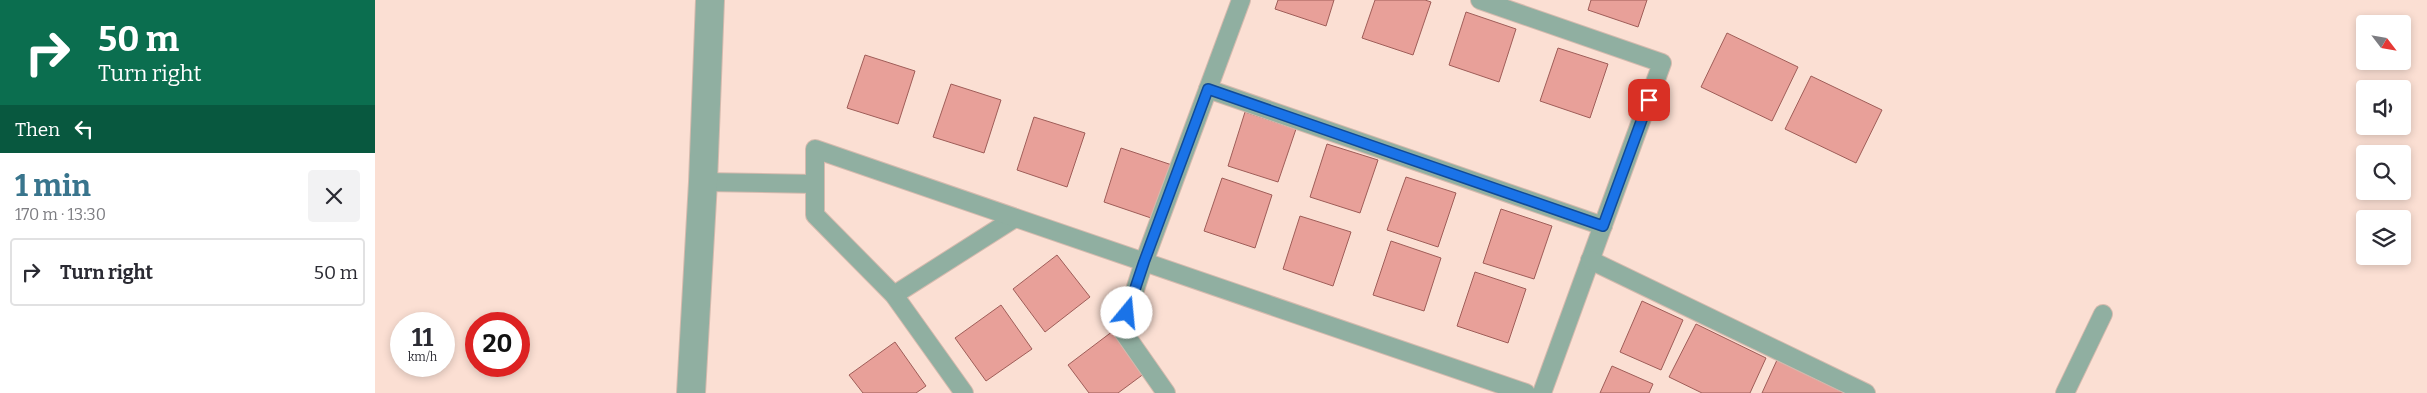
<!DOCTYPE html>
<meta charset="utf-8">
<style>
body{margin:0;font-family:Bitter,serif;background:#f2f2f3;color:#2b2b33;height:100vh;display:flex;flex-direction:column;font-size:19px;white-space:nowrap}
*{box-sizing:border-box;margin:0}
p{font-size:16px;color:#7c7c81}
.icon{flex:none;width:28px;height:28px;fill:none;stroke:currentColor;stroke-width:2;stroke-linecap:round;stroke-linejoin:round}
.map{position:relative;flex:1;overflow:hidden}
.panel{display:flex;flex-direction:column;background:#fff;width:375px}
.panel>*{flex:none}
.hud{background:#0b6e4f;color:#fff;overflow:hidden}
.needle{width:32px;rotate:121deg}
.tools{position:absolute;left:1981px;top:15px;display:grid;gap:10px}
.tools a{display:grid;place-items:center;width:55px;height:55px;border-radius:5px;background:#fff;box-shadow:0 2px 8px #0003;font-size:25px}
.speed{position:absolute;left:15px;top:312px;display:flex;gap:10px;font-size:25px;font-weight:700;text-align:center}
.speed>*{display:grid;place-content:center;width:65px;height:65px;border-radius:50%;background:#fff;box-shadow:0 2px 8px #0003;line-height:1}
.speed small{font-size:12px;font-weight:400}
.speed .limit{border:8px solid #d22;background:#fff;color:#111}
.pin{position:absolute;display:grid;place-items:center;width:42px;height:42px;color:#fff;margin:-21px;border-radius:10px;box-shadow:0 2px 8px #0006}
.me{position:absolute;width:55px;margin:-28px;rotate:17deg;stroke-linejoin:round;filter:drop-shadow(0 0 4px #0008)}
.turn{display:flex;align-items:center;gap:18px;height:105px;padding:0 15px;font-size:22px}
.turn .icon{width:65px;height:65px;stroke-width:2.5}
.turn b{display:block;font-size:35px;line-height:42px}
.then{display:flex;align-items:center;height:48px;padding:0 15px;background:#0003;gap:10px;font-size:19px}
.round{display:grid;place-items:center;flex:none;width:52px;height:52px;border-radius:5px;background:#f2f2f3}
.head{display:flex;align-items:center;justify-content:space-between;height:85px;padding:0 15px}
h1{font-size:30px;font-weight:700;line-height:38px;color:#39758d}
ul{padding:0;list-style:none}
li{display:flex;align-items:center;gap:15px;height:68px;margin:0 10px 8px;padding:0 5px;border:2px solid #e1e1e2;border-radius:5px}
li div{flex:1}
li b{display:block;font-size:19px}
li em{font-style:normal}
main{display:flex;flex:1;min-height:0}
.map>svg:first-child{display:block}
.building{fill:#e8a099;stroke:#9f5d58}
.lines{fill:none;stroke-linecap:round;stroke-linejoin:round}
.service-casing{stroke:#d5baae;stroke-width:20}
.tertiary-casing{stroke:#d5baae;stroke-width:30}
.service{stroke:#90afa1;stroke-width:18}
.tertiary{stroke:#90afa1;stroke-width:28}
.route-casing{stroke:#114b97;stroke-width:12}
.route{stroke:#1a73e8;stroke-width:9}
</style>
<main>
<section class="panel">
<div class="hud">
<div class="turn"><svg class="icon" aria-label="right" viewBox="0 0 24 24"><path d="M7 20v-9h11M14 6l5 5-5 5"/></svg><div><b>50 m</b>Turn right</div></div>
<div class="then">Then<svg class="icon" aria-label="left" viewBox="0 0 24 24"><path d="M17 20v-9H6M10 6l-5 5 5 5"/></svg></div>
</div>
<div class="head"><div><h1>1 min</h1><p>170 m · 13:30</p></div><a class="round"><svg class="icon" aria-label="close" viewBox="0 0 24 24"><path d="M6 6l12 12M18 6L6 18"/></svg></a></div>
<ul>
<li><svg class="icon" aria-label="right" viewBox="0 0 24 24"><path d="M7 20v-9h11M14 6l5 5-5 5"/></svg><div><b>Turn right</b></div><em>50 m</em></li>
</ul>
</section>
<div class="map">
<svg width="2052" height="393" viewBox="0 0 2052 393">
<rect width="100%" height="100%" fill="#fbdfd3"/>
<g class="building">
<path d="M903,0h56l-8,26 -51,-17z"/>
<path d="M1000,0h50l6,2 -18,53 -51,-17z"/>
<path d="M1216,0h56l-9,27 -50,-17z"/>
<path d="M1091,12l50,17 -17,53 -50,-17z"/>
<path d="M1352,33l71,34 -26,54 -71,-34z"/>
<path d="M1183,48l50,16 -18,54 -50,-17z"/>
<path d="M490,55l50,16 -17,53 -51,-16z"/>
<path d="M1436,76l71,34 -26,53 -71,-34z"/>
<path d="M576,84l50,16 -17,53 -51,-16z"/>
<path d="M870,112l51,17 -18,53 -50,-16z"/>
<path d="M659,117l51,16 -18,54 -50,-17z"/>
<path d="M952,144l51,16 -18,53 -50,-16z"/>
<path d="M746,148l51,17 -18,54 -50,-17z"/>
<path d="M1031,177l50,16 -18,54 -51,-17z"/>
<path d="M847,178l50,17 -17,53 -51,-17z"/>
<path d="M1126,209l51,17 -18,53 -51,-16z"/>
<path d="M925,216l51,16 -18,54 -50,-17z"/>
<path d="M1016,241l50,17 -17,53 -51,-16z"/>
<path d="M682,255l33,42 -45,35 -32,-43z"/>
<path d="M1100,272l51,17 -18,54 -51,-17z"/>
<path d="M1267,301l41,19 -22,50 -41,-18z"/>
<path d="M626,305l31,44 -46,32 -31,-43z"/>
<path d="M1321,324l70,34 -16,35h-48l-33,-16z"/>
<path d="M738,331l32,42 -27,20h-29l-21,-28z"/>
<path d="M520,342l31,44 -10,7h-53l-14,-18z"/>
<path d="M1402,360l68,33h-83z"/>
<path d="M1237,366l41,18 -4,9h-49z"/>
</g>
<g class="lines">
<defs>
<g id="service">
<path d="M1105,0l182,63 -120,330"/>
<path d="M833,89l395,137"/>
<path d="M328,182l112,2"/>
<path d="M1215,260l276,133"/>
<path d="M519,295l121,-77"/>
<path d="M589,393l-70,-98 -79,-80v-66l711,244"/>
<path d="M791,393l-44,-63 22,-68 97,-262"/>
<path d="M1690,393l38,-79"/>
</g>
<path id="tertiary" d="M316,393l12,-211 7,-182"/>
</defs>
<use href="#service" class="service-casing"/>
<use href="#tertiary" class="tertiary-casing"/>
<use href="#service" class="service"/>
<use href="#tertiary" class="tertiary"/>
</g>
<g class="lines">
<defs>
<path id="route" d="M752,313l17,-51 64,-173 395,137 46,-126"/>
</defs>
<use href="#route" class="route-casing"/>
<use href="#route" class="route"/>
</g>
</svg>
<div class="tools">
<a><svg class="needle" viewBox="-14 -14 28 28"><path d="M0-13l5 13h-10z" fill="#e53935"/><path d="M0 13l5-13h-10z" fill="#7c7c81"/></svg></a>
<a><svg class="icon" aria-label="sound" viewBox="0 0 24 24"><path d="M4 9h4l5-4v14l-5-4H4zM17 9q2 3 0 6"/></svg></a>
<a><svg class="icon" aria-label="search" viewBox="0 0 24 24"><circle cx="10" cy="10" r="6"/><path d="M15 15l6 6"/></svg></a>
<a><svg class="icon" aria-label="layers" viewBox="0 0 24 24"><path d="M12 4l9 5-9 5-9-5zM3 14l9 5 9-5"/></svg></a>
</div>
<div class="speed"><div>11<small>km/h</small></div><div class="limit">20</div></div>
<div class="pin" style="left:1274px;top:100px;background:#d93025"><svg class="icon" aria-label="arrive" viewBox="0 0 24 24"><path d="M6 21V4h12l-3 4 3 4H6"/></svg></div>
<svg class="me" style="left:752px;top:313px" viewBox="-20 -20 40 40"><circle r="19" fill="#fff"/><path d="M0-13L10 11 0 6-10 11z" fill="#1a73e8"/></svg>
</div>
</main>
